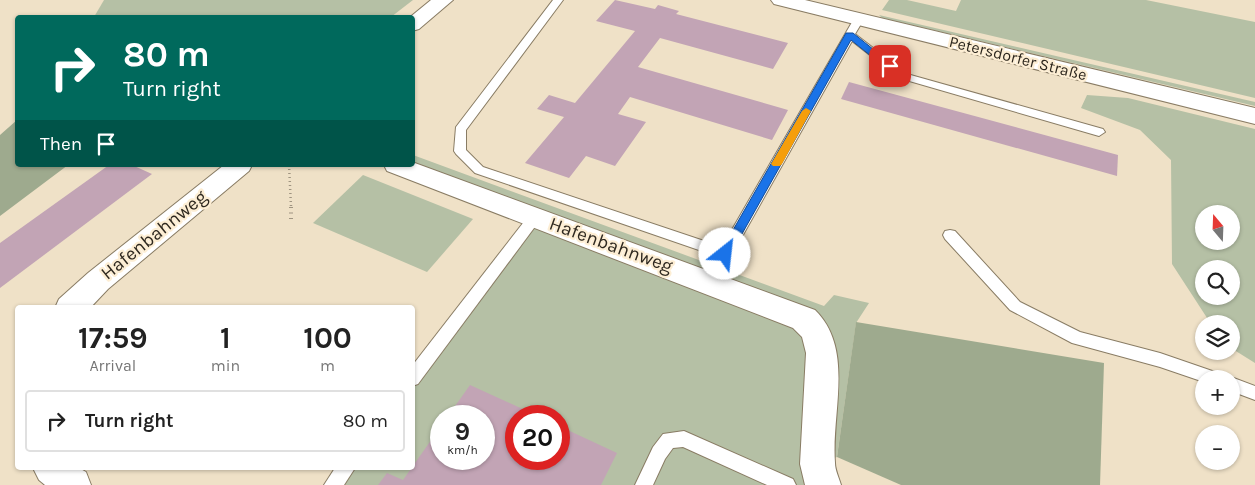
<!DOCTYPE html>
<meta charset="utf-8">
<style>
body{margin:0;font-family:Karla,sans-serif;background:#f6f6f6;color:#222;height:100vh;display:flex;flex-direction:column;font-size:19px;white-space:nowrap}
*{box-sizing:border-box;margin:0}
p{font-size:16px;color:#767676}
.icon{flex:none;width:28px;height:28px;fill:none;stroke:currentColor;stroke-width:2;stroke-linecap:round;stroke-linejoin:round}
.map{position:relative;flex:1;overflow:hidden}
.drawer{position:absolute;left:15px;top:305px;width:400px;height:165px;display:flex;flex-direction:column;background:#fff;border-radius:5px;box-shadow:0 1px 4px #0004}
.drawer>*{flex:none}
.hud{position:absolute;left:15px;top:15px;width:400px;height:152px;border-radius:5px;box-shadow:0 1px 4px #0004;background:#00695c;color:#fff;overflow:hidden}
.needle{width:32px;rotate:341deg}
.fabs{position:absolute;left:1195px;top:205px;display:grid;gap:10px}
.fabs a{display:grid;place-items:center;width:45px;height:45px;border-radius:50%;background:#fff;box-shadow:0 1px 4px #0004;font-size:25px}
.speed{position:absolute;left:430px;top:405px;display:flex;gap:10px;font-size:25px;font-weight:700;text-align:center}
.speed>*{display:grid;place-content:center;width:65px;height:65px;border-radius:50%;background:#fff;box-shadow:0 1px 4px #0004;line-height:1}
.speed small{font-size:12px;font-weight:400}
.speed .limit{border:8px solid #d22;background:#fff;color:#111}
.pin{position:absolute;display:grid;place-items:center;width:42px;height:42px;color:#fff;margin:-21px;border-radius:10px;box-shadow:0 2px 8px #0006}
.me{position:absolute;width:55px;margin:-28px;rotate:29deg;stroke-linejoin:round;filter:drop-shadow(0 0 4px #0008)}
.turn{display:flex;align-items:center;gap:18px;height:105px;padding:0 25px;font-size:22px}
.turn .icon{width:65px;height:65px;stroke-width:2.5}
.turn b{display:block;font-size:35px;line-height:42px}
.then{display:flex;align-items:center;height:48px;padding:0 25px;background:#0003;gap:10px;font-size:19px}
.eta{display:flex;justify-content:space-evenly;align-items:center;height:85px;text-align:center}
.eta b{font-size:30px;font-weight:700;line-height:35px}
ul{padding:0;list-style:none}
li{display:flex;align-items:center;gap:15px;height:62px;margin:0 10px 8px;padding:0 15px;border:2px solid #e0e0e0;border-radius:5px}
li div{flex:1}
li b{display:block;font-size:19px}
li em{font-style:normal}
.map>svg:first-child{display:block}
.green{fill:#b5c0a5;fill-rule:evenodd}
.forest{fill:#9eaa8e}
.building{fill:#c2a4b5}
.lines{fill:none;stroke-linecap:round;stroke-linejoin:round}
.lane-casing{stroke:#897c64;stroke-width:2}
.street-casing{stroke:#897c64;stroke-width:2}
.path-far1{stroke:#9f9481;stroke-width:2.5;stroke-dasharray:1 3;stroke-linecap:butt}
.path{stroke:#9f9481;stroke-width:4;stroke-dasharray:1 4.5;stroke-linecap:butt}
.lane{fill:#fff;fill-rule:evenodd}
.street{fill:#fff;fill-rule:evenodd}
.route{fill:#1a73e8;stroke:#114b97}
.slow{fill:#f59e0b}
.labels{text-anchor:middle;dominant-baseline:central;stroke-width:4.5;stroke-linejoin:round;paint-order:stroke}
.far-street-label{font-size:16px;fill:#2e281f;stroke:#fdeed4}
.street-label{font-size:19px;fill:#2e281f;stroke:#fdeed4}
</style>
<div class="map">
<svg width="1255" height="485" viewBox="0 0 1255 485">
<rect width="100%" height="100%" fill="#efe1c7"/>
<g class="green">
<path d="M104,0h309l-22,17h-297z"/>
<path d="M889,0h18l49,11 5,-11h185l109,22v76l-373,-88z"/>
<path d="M879,15l376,87v4l-373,-88z"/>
<path d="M1087,95l41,3 127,31v234l-24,-15v-24h-20l-39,-60 -1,-104 -31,-30 -59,-22zM1204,214h27v27h-27zM1204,269h27v27h-27z"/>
<path d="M413,155l411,151 10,-11 35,8 -13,20 -19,134 -20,7 6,21h-490l13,-17h66l1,-89 122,-162 -123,-52zM441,416h43v43h-43zM516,416h43v43h-43z"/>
<path d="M363,175l110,44 -46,53 -114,-49z"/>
</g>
<g class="forest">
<path d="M17,120l1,45h50l-68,51v-81z"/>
<path d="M856,322l248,41 -4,122h-199l-64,-28z"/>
</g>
<g class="building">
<path d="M615,0l40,9 3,-4 21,6 -3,3 112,29 -15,26 -113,-31 -22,29 150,43 -16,30 -142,-43 -12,17 28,8 -31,44 -29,-10 -17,22 -44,-15 39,-46 -27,-8 12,-14 26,8 60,-72 -39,-10z"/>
<path d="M849,82l269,73 -1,21 -276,-77z"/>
<path d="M109,165h23l20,9 -152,114v-45z"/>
<path d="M470,385l68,31h-22v43h43v-33l58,27 -16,32h-223l9,-12 16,7 38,-54v33h43v-43h-36z"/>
</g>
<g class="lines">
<defs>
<g id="lane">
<path d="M553,0h10l-97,130v20l17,17 239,80 133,-230 9,2 -9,15 52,40 196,55 2,3 -6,4 -200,-58 -47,-37 -122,217 -5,1 -250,-86 -19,-19 -2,-3 2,-24z"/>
<path d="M535,212l7,5 -2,3 -122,164 -6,2v-20l118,-152z"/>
<path d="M950,230l5,1 65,71 60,30 80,21 61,21 2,5h-19v3l-44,-15 -88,-24 -62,-33 -65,-71 -2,-4 2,-4z"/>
<path d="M1231,377l24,9v14l-24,-9v-12h-5z"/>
<path d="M684,431l109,48 3,6h-29l-84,-38 -10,1 -8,11 -12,26h-18l18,-38 10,-13z"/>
<path d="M335,468h20l-11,17h-20z"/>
</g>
<g id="street">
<path d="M431,0h22l-34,29 -7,2v-13h-3z"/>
<path d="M771,0h34l450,108v16l-481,-120z"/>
<path d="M412,162l403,148c40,39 16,103 20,153 0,7 4,15 6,22h-36l-5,-21 6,-111 -4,-16 -9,-9 -406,-157 -3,-6h28z"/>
<path d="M224,165h28l-3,6 -141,118 -18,19h-35l4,-9 29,-26z"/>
<path d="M33,468h46l7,4 5,13h-46l-6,-5z"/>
</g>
</defs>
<use href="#lane" class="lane-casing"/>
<use href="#street" class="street-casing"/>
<path class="path-far1" d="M289,165l2,41"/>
<path class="path" d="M291,219v-14"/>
<use href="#lane" class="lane"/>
<use href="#street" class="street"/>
</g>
<path class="route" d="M846,33h7l41,33 -8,2 -35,-28 -122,217h-8v-6z"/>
<path class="slow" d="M806,108l5,3 -29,53 -2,2h-7l-2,-2 31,-53z"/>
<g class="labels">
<g class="far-street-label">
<text transform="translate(1018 58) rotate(14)">Petersdorfer Straße</text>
</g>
<g class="street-label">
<text transform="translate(154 235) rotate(-39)">Hafenbahnweg</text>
<text transform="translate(611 245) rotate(20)">Hafenbahnweg</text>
</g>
</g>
</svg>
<div class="fabs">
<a><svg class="needle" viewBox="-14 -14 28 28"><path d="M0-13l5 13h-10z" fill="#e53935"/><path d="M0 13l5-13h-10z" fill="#767676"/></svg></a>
<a><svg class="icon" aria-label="search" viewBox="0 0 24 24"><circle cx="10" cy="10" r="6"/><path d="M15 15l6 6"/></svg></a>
<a><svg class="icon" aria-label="layers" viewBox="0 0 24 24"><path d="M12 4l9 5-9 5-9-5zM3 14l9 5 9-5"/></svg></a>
<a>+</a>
<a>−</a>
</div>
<div class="speed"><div>9<small>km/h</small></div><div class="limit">20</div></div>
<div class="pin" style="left:890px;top:66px;background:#d93025"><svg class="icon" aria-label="arrive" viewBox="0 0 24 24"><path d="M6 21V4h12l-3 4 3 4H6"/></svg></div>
<svg class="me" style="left:725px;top:254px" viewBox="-20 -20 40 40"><circle r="19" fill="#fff"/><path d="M0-13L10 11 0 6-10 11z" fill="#1a73e8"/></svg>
<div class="hud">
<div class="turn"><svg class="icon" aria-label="right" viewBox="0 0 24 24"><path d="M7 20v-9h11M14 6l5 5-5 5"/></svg><div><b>80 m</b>Turn right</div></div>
<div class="then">Then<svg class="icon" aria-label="arrive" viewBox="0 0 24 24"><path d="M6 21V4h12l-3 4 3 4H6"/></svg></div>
</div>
<section class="drawer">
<div class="eta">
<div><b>17:59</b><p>Arrival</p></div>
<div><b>1</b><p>min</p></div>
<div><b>100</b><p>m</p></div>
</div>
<ul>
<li><svg class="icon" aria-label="right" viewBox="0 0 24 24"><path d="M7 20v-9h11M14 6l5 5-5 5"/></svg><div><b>Turn right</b></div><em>80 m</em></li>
</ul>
</section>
</div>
